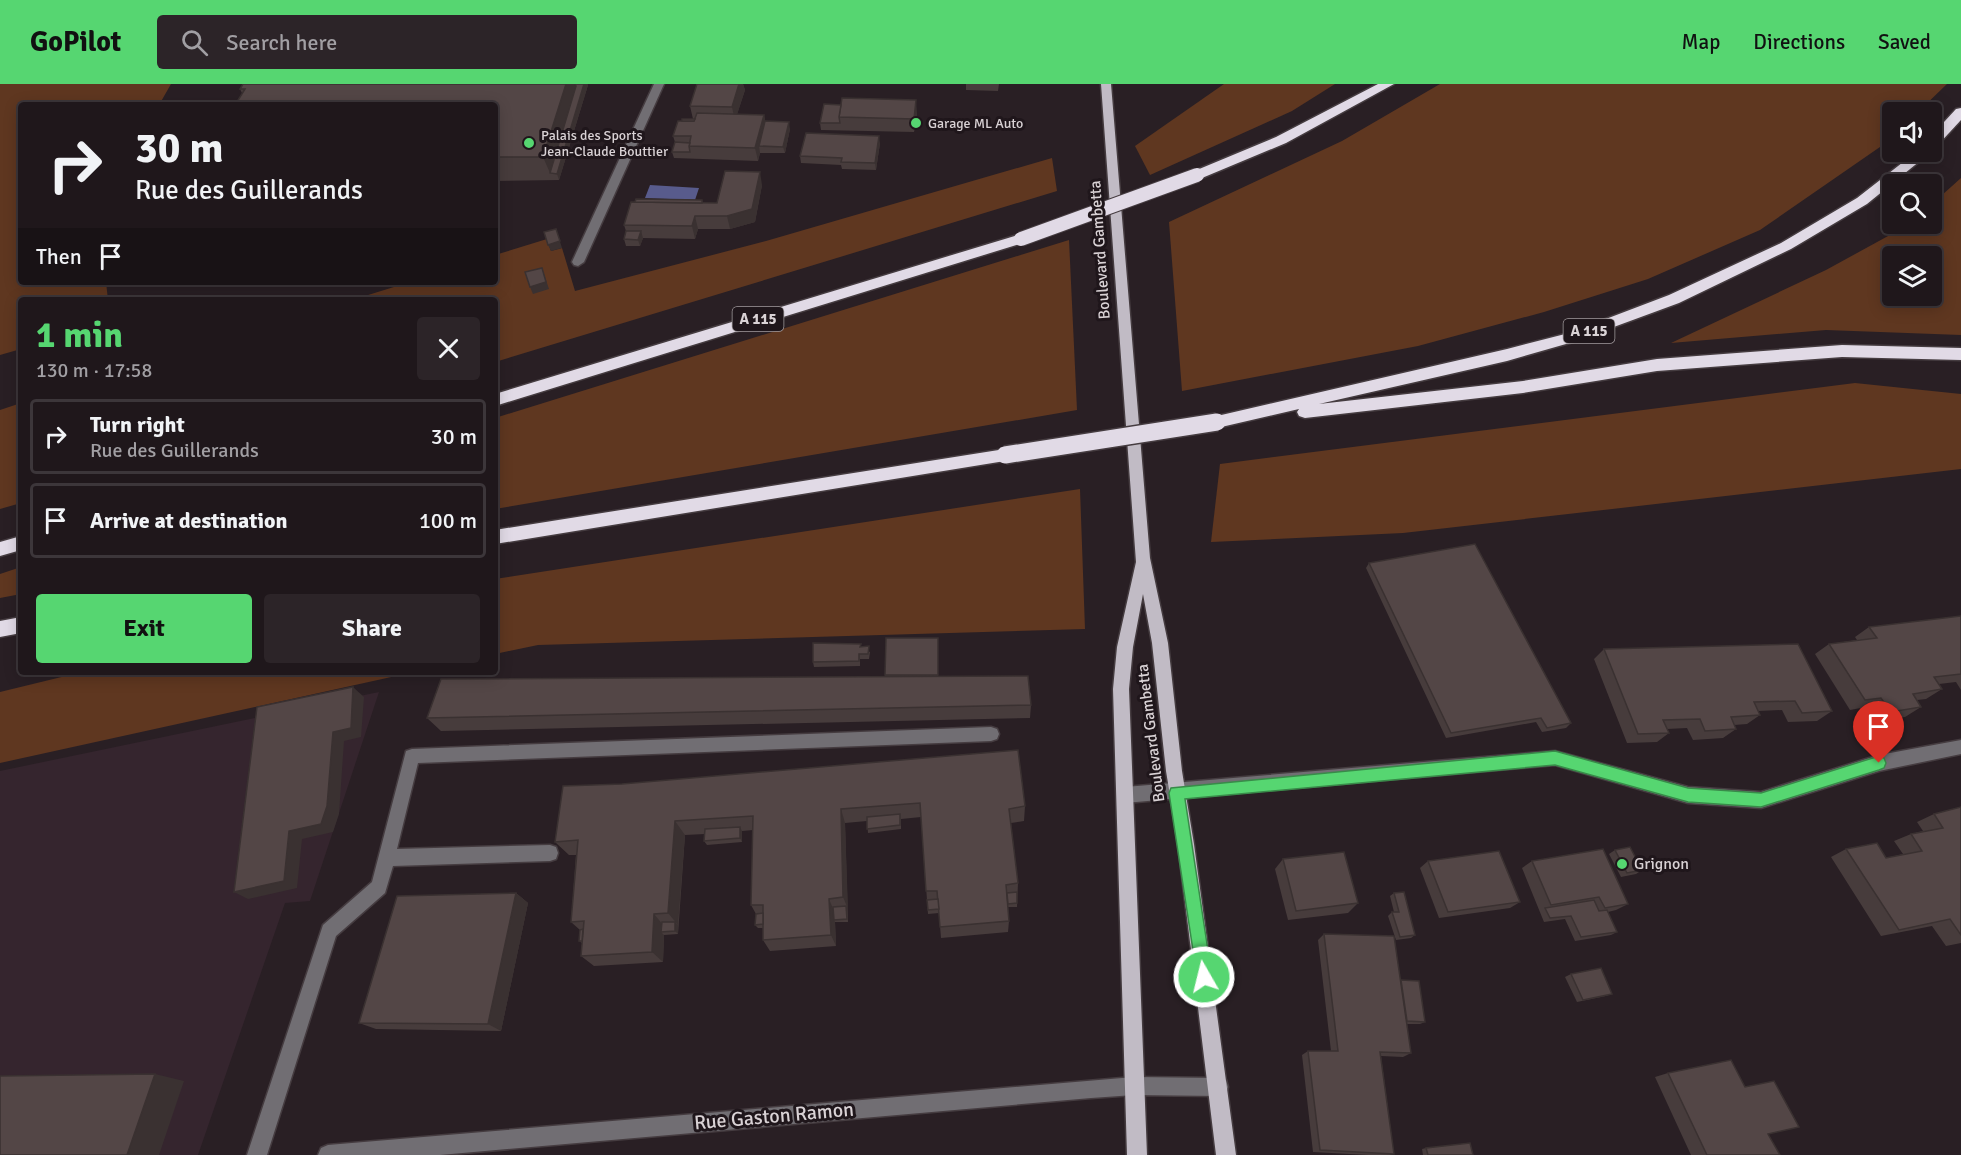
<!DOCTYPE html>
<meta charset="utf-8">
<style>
body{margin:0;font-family:Signika,sans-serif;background:#2c2428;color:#f1f3f6;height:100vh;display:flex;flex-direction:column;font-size:22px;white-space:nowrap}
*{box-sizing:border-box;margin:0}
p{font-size:20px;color:#a19fa3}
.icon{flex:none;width:33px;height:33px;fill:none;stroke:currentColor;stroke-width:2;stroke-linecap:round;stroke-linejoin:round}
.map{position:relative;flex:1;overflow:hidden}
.details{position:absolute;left:18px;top:213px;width:480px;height:378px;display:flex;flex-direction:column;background:#1f171b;border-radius:6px;box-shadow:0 3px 15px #0003,0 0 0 2px #3c363a}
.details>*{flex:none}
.banner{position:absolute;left:18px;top:18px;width:480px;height:183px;border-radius:6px;box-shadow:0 3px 15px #0003,0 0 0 2px #3c363a;background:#1f171b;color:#f1f3f6;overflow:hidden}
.tools{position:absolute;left:1882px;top:18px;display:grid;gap:12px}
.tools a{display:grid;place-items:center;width:60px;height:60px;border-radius:6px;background:#1f171b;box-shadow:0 3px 15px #0003,0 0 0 2px #3c363a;font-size:30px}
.pin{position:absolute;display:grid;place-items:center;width:51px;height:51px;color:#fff;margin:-62px -26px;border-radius:50% 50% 50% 0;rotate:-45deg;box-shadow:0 0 6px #0007}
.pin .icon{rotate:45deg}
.me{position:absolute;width:66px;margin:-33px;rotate:352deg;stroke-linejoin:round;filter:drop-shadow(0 0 4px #0008)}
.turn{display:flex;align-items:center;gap:21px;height:126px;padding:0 18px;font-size:27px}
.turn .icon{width:78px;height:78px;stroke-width:2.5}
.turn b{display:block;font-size:42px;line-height:51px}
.then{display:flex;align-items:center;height:57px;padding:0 18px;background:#0003;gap:12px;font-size:22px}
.round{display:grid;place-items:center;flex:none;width:63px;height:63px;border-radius:6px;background:#2c2428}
.headline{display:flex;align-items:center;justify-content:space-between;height:102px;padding:0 18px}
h1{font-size:36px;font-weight:700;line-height:45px;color:#56d671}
.primary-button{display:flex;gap:12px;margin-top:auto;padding:12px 18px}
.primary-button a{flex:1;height:69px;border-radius:6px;background:#56d671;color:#111;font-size:24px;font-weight:700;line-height:69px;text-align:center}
.primary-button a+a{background:#2c2428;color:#f1f3f6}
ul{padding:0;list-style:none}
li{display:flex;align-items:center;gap:18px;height:75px;margin:0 12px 9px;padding:0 6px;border:3px solid #3c363a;border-radius:6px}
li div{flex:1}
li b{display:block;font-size:22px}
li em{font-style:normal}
header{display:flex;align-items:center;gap:36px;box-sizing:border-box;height:84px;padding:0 30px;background:#56d671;color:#111}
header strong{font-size:28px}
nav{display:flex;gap:33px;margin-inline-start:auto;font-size:21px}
.search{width:420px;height:54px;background:#2c2428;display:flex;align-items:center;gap:15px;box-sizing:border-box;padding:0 21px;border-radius:6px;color:#a19fa3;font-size:22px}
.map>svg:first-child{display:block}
.built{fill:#35252e}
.green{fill:#5f3720;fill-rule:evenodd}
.water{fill:#585b8c}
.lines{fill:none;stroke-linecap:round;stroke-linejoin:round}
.minor-casing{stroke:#453c40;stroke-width:3}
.major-casing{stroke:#453c40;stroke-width:3}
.highway-casing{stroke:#453c40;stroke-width:3}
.minor{fill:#716e73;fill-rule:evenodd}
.major{fill:#c1bbc5;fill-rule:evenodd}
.highway{fill:#e1dae6;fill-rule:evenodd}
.highway-bridge-far1-casing{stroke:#453c40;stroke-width:16;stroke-linecap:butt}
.highway-bridge-casing{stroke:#453c40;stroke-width:20;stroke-linecap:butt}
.highway-bridge-far1{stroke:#e1dae6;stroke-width:14}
.highway-bridge{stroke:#e1dae6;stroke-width:17}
.wall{fill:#473c3c}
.shaded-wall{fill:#3a3131}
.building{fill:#534646;stroke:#3a3131;stroke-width:1.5}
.route{fill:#56d671;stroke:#388b49;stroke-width:1.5}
.poi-dot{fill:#56d671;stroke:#1f161b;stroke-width:2}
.labels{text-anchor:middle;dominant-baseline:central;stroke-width:6;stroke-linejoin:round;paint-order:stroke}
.far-poi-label{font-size:14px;fill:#d9d2d5;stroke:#1f161b;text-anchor:start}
.shield{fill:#1f161b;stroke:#a19a9d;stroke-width:1.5}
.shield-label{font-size:15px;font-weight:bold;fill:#d9d2d5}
.street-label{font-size:16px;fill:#d9d2d5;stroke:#1f161b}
.poi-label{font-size:16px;fill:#d9d2d5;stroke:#1f161b;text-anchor:start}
.near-street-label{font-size:20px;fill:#d9d2d5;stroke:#1f161b}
</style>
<header>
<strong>GoPilot</strong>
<div class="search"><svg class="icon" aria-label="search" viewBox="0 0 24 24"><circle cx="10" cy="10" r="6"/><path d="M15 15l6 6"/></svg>Search here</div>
<nav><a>Map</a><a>Directions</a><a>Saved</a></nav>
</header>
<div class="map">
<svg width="1961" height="1071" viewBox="0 0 1961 1071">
<rect width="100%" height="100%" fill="#291f24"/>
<path class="built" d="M379,608l-69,209 -25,2 -87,252h-198v-384z"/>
<g class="green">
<path d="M0,0h171l-12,21h-138v177h85l2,18h-87v49l-21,6z"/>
<path d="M1224,0h111l-43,27 -142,64 -15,-29z"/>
<path d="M1440,0h507l-29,28h-25v26l-133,92 -112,49 -104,33 -126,34 -236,45 -13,-169 173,-81z"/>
<path d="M1052,74l5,33 -562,171v-62h-143l58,-18h85v-27l52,-16 4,12 11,-3 13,43 191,-50z"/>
<path d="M1961,94v157l-135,-5 -155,13 155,-73 84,-46h22v-20zM1893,172h39v40h-39z"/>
<path d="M1069,156l8,170 -582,99v-91z"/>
<path d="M1855,299l106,11v75l-558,64 -192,9 9,-78z"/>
<path d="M21,319v100l-21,6v-99z"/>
<path d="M1080,405l5,140 -547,16 -43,9v-75z"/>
<path d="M21,483v27l-21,4v-24z"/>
<path d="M82,588h332l-414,91v-71z"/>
</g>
<path class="water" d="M650,101l49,3 -4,12 -50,-2z"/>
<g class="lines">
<defs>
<g id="minor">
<path d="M654,0h10l-80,178 -6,4 -4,-1 -2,-3z"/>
<path d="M991,643l6,2 2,5 -2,5 -6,2 -573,22 -21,86 153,-4 6,2 2,6 -2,6 -6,2 -157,5 -8,27 -49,43 -69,219h-20l76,-230 49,-43 34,-131 6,-2z"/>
<path d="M1961,656v14l-82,17 -118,37 -73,-5 -133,-38 -430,38 -6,-3 -2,-5 2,-5 6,-3 430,-36 133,36 73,5 118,-37z"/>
<path d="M1134,993l85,1 7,2 2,7 -2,7 -7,2 -85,-1 -43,3 -651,57h-122l3,-7 7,-3z"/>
</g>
<path id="major" d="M1101,0h10l39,474 18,85 14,128 12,73 42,311h-20l-38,-311 -12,-73 -14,-128 -9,-49 -10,53 -4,42 18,466h-20l-14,-466 4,-42 19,-85z"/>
<g id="highway">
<path d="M1378,0h16l-108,59 -84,35 -5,1 -7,-4 2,-3 84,-35z"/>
<path d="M1961,24v12l-24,26 -5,1v-12l24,-26z"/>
<path d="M1916,68h15l-64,52 -76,45 -112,54 -106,39 -66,19 -188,43 204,-23 134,-22 185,-14 119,3v12l-119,-3 -185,14 -134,22 -218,25 -6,-2 -2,-4 2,-3 -82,19 -6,-2 -2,-4 2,-4 6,-2 290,-67 62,-16 100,-38 112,-52 76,-45z"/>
<path d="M1021,150l5,2 2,3 -2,3 -531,164v-12z"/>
<path d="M1005,365l6,2 2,4 -2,4 -6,2 -510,83v-14z"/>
<path d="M21,452v14l-21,6v-14z"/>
<path d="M21,533v16l-21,4v-16z"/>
</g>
</defs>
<use href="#minor" class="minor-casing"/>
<use href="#major" class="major-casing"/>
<use href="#highway" class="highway-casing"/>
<use href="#minor" class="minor"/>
<use href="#major" class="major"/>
<use href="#highway" class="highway"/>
<defs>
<path id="highway-bridge-far1" d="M1021,155l176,-64"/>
<path id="highway-bridge" d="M1005,371l212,-33"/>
</defs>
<use href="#highway-bridge-far1" class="highway-bridge-far1-casing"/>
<use href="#highway-bridge" class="highway-bridge-casing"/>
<use href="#highway-bridge-far1" class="highway-bridge-far1"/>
<use href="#highway-bridge" class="highway-bridge"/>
</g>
<g class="wall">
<path d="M243,0h344l1,1 -29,95 -64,1v-76l-253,-12 -2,-4z"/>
<path d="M697,0h46l2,6 -8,24 27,1 1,6 25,8 -5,24h-25l-2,8 -84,-3 -2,-6 3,-10 -2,-6 20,-17 -3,-13z"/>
<path d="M966,0h33l-1,7 -32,-1z"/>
<path d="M824,20l93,9 -3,19 -93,-2 -1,-7z"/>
<path d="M880,59l-4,27 -34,-1 -1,-4 -40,-2 -1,-7z"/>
<path d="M762,101l-7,37 -25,7h-32l-3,10 -52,-1 -3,8h-14l-2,-7 2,-8 -2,-6 78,-25 1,3h14z"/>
<path d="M1369,479l202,160 -5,5 -24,4 -6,-10 -90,16 -80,-170z"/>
<path d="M1961,532v74l-5,-8 -17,2 3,5 -16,10 -9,1 4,7 -16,10 -29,4 -10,-14 -16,3 -35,-56 14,-10 28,-4 -2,-3 14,-10z"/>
<path d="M1798,560l34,67 -15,10 -29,1 -6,-12 -24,1 2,4 -13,9 -13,1 2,4 -13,9 -30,2 -6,-12 -20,1 2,4 -12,9 -30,1 -33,-84 10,-10z"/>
<path d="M861,563l9,5 -1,7h-9v7l-46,1 -1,-5z"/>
<path d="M938,564v28l93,29 -1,13 -589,13 -14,-13 458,-42v-1z"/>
<path d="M563,702l462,20 -1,15 -13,2 7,60 -1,24h-9l1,14 -1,11 -67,6 -2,-25 -11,1 -7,-97 -20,2v10l-33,4 -1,-12 -22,2 3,99h-13l1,24 -66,5 -7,-11v-12h-5l-3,-3 1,-11 -5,-9 2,-75 -11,1v11l-35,3 -3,-4 1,-7 -20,1 -7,99 -14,1 -1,27 -69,4 -13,-10 1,-13 -3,-2 1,-11 -9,-8 5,-67h-7l-14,-13z"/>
<path d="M1961,723v136l-15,3 -14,-20 -51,10 -50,-79 15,-8 40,9 17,-4 -9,-13 17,-7 12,-3 -6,-9 17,-8z"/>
<path d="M1615,766l27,20 -6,4 -15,3 -12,-23z"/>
<path d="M1283,775l75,44 -10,10 -60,7 -13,-51z"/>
<path d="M1428,777l92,41 -10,6 -71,10 -19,-50z"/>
<path d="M1532,777l96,43 -12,6 -8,2 9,20 -6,3 -36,6 -10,-22 -21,3 -22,-54z"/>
<path d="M516,809l12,10 -27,128 -125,-2 -17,-6z"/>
<path d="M1394,809l21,42 -4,3 -15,2 -8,-24 4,-4h2l-4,-16z"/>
<path d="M1324,850l77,46 24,42 -5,2h-13l4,29 -8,4 -22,-1 13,98 -5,1h-21l-55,-3 -11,-97 6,-4h23l-13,-111z"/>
<path d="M1571,890l41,20 -6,2 -29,6 -12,-25z"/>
<path d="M1668,989l100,61 12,21h-89l-36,-78z"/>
<path d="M1426,1064l47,7h-50l-1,-6z"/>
</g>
<g class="shaded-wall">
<path d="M566,0h9l3,9 -28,80 -7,-16z"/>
<path d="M584,0h3l1,1 -29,95 -2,-6z"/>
<path d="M739,0h4l2,6 -10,31 -3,-14z"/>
<path d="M916,16l1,13 -3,19v-13z"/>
<path d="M764,31l3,13 -8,18 1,7 -2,8 -3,-13z"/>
<path d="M789,38l1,7 -5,24 -2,-6z"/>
<path d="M879,52l1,7 -4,27 -1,-7z"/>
<path d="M760,88l2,13 -7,37 -25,7 -3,-13z"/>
<path d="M695,132l3,13 -3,10 -3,-13z"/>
<path d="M556,145l6,19 -11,3 -3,-6z"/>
<path d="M641,147l2,7 -3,8 -2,-6z"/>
<path d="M542,184l7,21 -16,5 -3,-7z"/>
<path d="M353,603l11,10 -3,40 -17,4 -5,73 -6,18 -31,7 -5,49 -49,11 -14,-7 99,-160z"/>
<path d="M841,725l4,14 3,86 -5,-12z"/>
<path d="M675,737l10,14 -7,90 -10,-12z"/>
<path d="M740,743l2,4v11l-2,-4z"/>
<path d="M516,809l12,10 -27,128 -13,-7z"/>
<path d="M829,815l5,12v9l1,2 1,24 -5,-11z"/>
<path d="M654,830l10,12 -3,6 3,3 -1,27 -11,-10z"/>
<path d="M675,838l3,3v9l-3,-3z"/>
<path d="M155,990l29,7 -25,74h-32z"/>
</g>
<g class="building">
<path d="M243,0h323l-23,73h-48v-52h-260l10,-16h-5z"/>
<path d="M575,0h9l-27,90 -7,-1 26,-87z"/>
<path d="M697,0h42l-7,23 -42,-1z"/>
<path d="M842,14l74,2 -2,19 -75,-2z"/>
<path d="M824,20l17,1 -2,12 1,6h-20z"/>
<path d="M697,29l67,2 -9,33 -66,-2 2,-10h-18l5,-15h16z"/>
<path d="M682,35h13l-1,2h-12z"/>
<path d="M765,37l24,1 -6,25 -24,-1z"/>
<path d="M806,49l73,3 -4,27 -34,-1 1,-4 -42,-2z"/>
<path d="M675,58l15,1 -1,3 1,6h-18z"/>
<path d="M725,87l35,1 -8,37 -25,7h-32l-3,10 -68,-1 7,-23 86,1z"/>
<path d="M636,115l66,1v3l-67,-1z"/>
<path d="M556,145l4,12 -12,4 -4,-13z"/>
<path d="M626,147h15l-3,9 -14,-1z"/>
<path d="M542,184l4,14 -16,5 -5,-15z"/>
<path d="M1475,460l96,179 -24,5 -6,-10 -90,15 -82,-170z"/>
<path d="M1961,532v58l-27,3 8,12 -29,5 8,13 -30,5 -10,-14 -16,2 -36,-56 48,-6 -8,-11z"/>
<path d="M886,554h52v37h-53z"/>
<path d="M813,559l48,1 -1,3 9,-1 -1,8h-9v7l-46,1z"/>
<path d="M1798,560l34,67 -30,2 -7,-12 -41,1 6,13 -29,2 5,12 -31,2 -5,-12 -37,1 6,13 -31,1 -34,-85z"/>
<path d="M1028,592l3,29 -604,13 14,-39z"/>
<path d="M353,603l-2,41 -18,4 -6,74 -6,18 -32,7 -5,50 -50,11 23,-185z"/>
<path d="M1018,666l7,56 -16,3 9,74 -12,2 3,36 -69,6 -3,-36h-11l-6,-88 -79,6 2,88 -14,2 2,36 -68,5v-35h-12l2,-89 -78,5 -7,92 -14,1 -2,38 -71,4 3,-35 -13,1 7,-82 -23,2 8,-56 59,-2z"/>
<path d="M1961,723v128l-11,-16 -51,11 -53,-81 31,-6 9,15 36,-7 -11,-17 32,-6 -9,-14z"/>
<path d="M900,730v11l-33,4v-12z"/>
<path d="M740,743v11l-36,3 1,-12z"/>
<path d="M1630,763l12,23 -15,3 -12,-23z"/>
<path d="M1603,765l25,55 -23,4 -6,-11 -48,8 -19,-44z"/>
<path d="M1499,767l21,51 -72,10 -20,-51z"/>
<path d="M1344,768l14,51 -62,8 -13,-52z"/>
<path d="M1017,808v11l-9,1 -1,-11z"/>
<path d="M1404,808l11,43 -15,2 -8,-25h7l-5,-19z"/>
<path d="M516,809l-28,131 -129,-1 38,-127z"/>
<path d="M938,815l1,10 -11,1 -1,-10z"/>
<path d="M1594,816l5,11 8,-1 10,22 -36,5 -10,-21 -21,2 -5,-10z"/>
<path d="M846,822l1,13 -13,1 -1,-13z"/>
<path d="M763,829v11l-8,1 1,-11z"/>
<path d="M662,838h13v9l-14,1z"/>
<path d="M583,845l-1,12h-3l1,-11z"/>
<path d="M1324,850l70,2 17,117 -31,-1 14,102 -74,-4 -12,-99h30z"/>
<path d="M1601,884l11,26 -29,6 -12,-26z"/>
<path d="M1401,896l18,1 6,41 -18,-1z"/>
<path d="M1731,976l14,27 29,-6 25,46 -31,7 12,21h-73l-39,-82z"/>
<path d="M155,990l-28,81h-127v-79z"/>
<path d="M1470,1059l3,12h-45l-2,-7z"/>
</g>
<path class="route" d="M1555,667l133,37 73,5 118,-37 5,2 2,5 -2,5 -5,2 -118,37 -73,-5 -133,-37 -370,34 27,178 -2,6 -6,2 -6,-2 -29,-190 2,-5z"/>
<g class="poi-dot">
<circle cx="916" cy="39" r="6"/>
<circle cx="529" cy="59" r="6"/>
<circle cx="1622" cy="780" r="6"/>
</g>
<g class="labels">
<g class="far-poi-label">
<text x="928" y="39">Garage ML Auto</text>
<text x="541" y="51">Palais des Sports<tspan x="541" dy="16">Jean-Claude Bouttier</tspan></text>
</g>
<g class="shield">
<rect x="732.5" y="223" width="51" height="24" rx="4.5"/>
<rect x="1563.5" y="235" width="51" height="24" rx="4.5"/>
</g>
<g class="shield-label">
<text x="758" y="235">A 115</text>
<text x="1589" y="247">A 115</text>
</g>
<g class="street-label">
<text transform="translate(1100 166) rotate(-94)">Boulevard Gambetta</text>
<text transform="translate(1151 649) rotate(-97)">Boulevard Gambetta</text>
</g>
<g class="poi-label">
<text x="1634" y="780">Grignon</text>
</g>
<g class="near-street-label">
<text transform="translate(774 1032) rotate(-5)">Rue Gaston Ramon</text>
</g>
</g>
</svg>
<div class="tools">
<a><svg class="icon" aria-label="sound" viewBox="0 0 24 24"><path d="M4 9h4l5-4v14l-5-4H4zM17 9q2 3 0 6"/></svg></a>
<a><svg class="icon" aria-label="search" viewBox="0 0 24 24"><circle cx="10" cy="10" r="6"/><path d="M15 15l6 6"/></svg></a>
<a><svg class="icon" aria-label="layers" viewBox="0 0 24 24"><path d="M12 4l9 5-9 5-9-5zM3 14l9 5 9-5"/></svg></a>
</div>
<div class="pin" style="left:1879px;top:679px;background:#d93025"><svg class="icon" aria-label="arrive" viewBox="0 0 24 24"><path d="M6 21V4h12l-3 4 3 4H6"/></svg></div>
<svg class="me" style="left:1204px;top:893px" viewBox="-20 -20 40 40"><circle r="17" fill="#56d671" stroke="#fff" stroke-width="3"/><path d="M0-11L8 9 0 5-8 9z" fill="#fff"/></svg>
<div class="banner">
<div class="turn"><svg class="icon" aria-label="right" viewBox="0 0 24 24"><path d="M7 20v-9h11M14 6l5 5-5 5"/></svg><div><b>30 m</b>Rue des Guillerands</div></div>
<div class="then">Then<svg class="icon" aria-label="arrive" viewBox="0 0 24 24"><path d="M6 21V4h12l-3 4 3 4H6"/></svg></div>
</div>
<section class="details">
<div class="headline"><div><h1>1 min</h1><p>130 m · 17:58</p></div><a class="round"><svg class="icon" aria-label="close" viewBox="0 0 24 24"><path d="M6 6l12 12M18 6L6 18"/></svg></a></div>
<ul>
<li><svg class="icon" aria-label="right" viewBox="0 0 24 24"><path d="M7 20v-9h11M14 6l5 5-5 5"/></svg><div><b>Turn right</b><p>Rue des Guillerands</p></div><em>30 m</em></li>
<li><svg class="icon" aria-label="arrive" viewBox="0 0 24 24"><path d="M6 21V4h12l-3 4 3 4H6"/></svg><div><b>Arrive at destination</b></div><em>100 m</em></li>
</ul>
<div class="primary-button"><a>Exit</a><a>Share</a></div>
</section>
</div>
